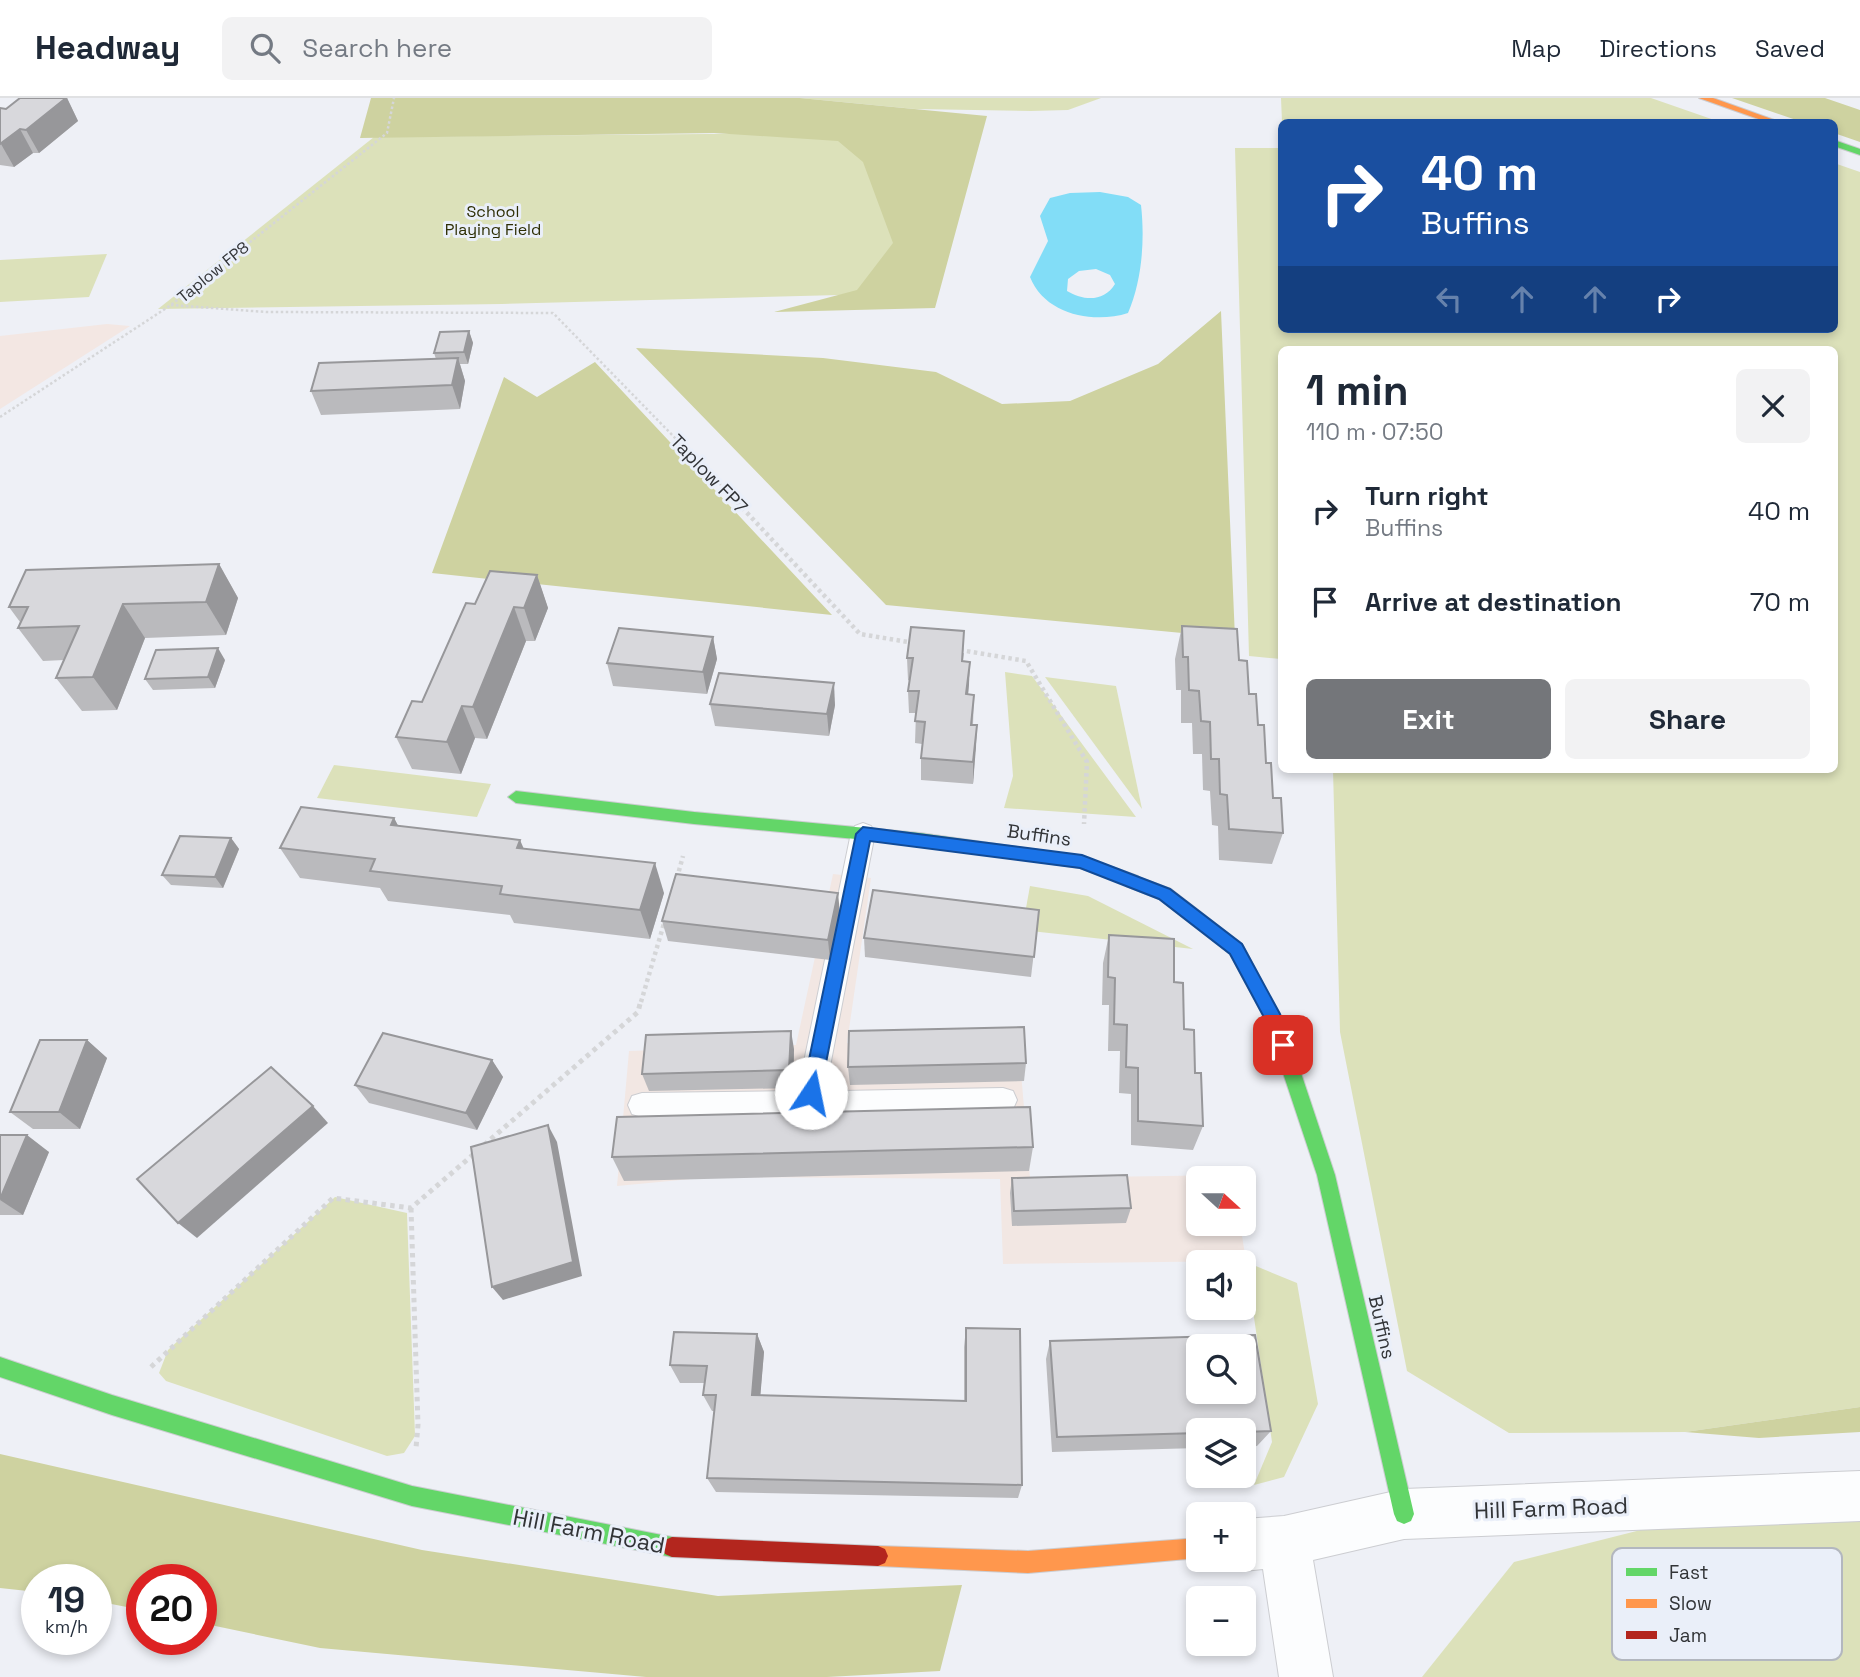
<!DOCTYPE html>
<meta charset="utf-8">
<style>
body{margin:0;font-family:"Space Grotesk",sans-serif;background:#f2f2f3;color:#1f2937;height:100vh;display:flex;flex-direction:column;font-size:26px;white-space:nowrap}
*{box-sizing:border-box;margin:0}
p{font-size:23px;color:#747a83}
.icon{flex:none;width:38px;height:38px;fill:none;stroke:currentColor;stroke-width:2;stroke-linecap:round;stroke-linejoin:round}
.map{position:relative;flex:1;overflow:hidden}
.drawer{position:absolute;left:1278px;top:248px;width:560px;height:427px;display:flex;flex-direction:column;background:#fff;border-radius:10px;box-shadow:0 4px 10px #0003}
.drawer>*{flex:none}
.banner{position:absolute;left:1278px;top:21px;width:560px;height:214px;border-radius:10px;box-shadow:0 4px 10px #0003;background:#1a4fa0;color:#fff;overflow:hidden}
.needle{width:46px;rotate:111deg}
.buttons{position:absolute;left:1186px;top:1068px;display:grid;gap:14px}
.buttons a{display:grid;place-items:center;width:70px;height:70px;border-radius:10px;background:#fff;box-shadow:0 4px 10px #0003;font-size:35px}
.speed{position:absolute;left:21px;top:1466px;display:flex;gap:14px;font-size:35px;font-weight:700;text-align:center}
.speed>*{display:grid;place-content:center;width:91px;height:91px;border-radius:50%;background:#fff;box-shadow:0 4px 10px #0003;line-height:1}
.speed small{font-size:18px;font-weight:400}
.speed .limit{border:10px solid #d22;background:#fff;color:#111}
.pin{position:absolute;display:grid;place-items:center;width:60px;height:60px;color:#fff;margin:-30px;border-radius:14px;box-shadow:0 4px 10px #0006}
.me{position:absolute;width:77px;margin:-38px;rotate:11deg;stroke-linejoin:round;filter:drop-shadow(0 0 5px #0008)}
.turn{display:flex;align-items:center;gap:24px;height:147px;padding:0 28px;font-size:32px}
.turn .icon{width:91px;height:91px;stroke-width:2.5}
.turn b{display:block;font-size:49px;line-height:60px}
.lanes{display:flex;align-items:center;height:66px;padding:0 28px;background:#0003;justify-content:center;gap:35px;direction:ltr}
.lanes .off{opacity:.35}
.round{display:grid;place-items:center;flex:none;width:74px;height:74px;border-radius:10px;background:#f2f2f3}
.summary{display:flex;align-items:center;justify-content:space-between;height:119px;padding:0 28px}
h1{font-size:42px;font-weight:800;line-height:52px}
.primary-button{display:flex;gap:14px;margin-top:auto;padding:14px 28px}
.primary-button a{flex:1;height:80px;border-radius:10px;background:#74767a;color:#fff;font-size:28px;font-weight:800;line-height:80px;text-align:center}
.primary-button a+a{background:#f2f2f3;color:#1f2937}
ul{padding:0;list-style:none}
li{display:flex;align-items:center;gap:21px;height:91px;padding:0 28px}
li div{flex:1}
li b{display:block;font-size:26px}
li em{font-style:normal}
header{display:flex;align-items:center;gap:42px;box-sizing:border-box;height:98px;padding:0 35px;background:#fff;border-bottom:2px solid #e0e1e3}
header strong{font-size:33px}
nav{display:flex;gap:38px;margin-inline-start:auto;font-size:24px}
.search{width:490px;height:63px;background:#f2f2f3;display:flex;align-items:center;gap:18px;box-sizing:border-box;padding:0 24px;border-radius:10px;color:#747a83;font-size:26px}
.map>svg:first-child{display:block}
.industrial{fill:#f2e7e3}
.education{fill:#f3e7e3}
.green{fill:#dce1ba}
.forest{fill:#ced2a0}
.water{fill:#82ddf7;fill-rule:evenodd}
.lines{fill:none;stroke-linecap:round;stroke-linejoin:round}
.lane-casing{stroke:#cccdd1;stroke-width:2}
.street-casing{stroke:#cccdd1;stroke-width:2}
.fast-casing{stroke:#cccdd1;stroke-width:2}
.slow-casing{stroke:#cccdd1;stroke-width:2}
.jam-casing{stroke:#cccdd1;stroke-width:2}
.path-far2{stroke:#d5d6d8;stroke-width:2.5;stroke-dasharray:2.5 2.5;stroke-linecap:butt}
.path-far1{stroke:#d5d6d8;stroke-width:4.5;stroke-dasharray:3.5 3.5;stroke-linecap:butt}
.path{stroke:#d5d6d8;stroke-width:5;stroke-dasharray:4.5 4.5;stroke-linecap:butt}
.lane{fill:#fcfdfe;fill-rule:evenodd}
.street{fill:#fcfdfe;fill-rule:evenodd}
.fast{fill:#63d668;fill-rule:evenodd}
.slow{fill:#ff974d;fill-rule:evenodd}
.jam{fill:#b3261e;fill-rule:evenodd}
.wall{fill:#bababd}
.shaded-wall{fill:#97979a}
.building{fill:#d8d8dc;stroke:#97979a;stroke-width:2;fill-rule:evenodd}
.route{fill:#1a73e8;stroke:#114b97;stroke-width:2}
.labels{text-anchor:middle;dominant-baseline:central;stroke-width:6;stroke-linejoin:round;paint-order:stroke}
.far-park-label{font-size:16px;fill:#2d2e04;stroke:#eaeff9}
.far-street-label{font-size:16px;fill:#323437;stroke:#eaeff9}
.street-label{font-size:19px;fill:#323437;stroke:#eaeff9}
.near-street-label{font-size:23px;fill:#323437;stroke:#eaeff9}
.key{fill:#eaeff9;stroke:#b3b7bf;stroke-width:2}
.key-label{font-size:19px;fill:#323437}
</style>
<header>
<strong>Headway</strong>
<div class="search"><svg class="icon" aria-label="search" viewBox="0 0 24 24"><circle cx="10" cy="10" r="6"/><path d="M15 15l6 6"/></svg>Search here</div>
<nav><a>Map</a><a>Directions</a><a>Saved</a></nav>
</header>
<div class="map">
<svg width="1860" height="1579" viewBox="0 0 1860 1579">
<rect width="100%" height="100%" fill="#eef0f6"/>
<path class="industrial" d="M833,776l38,4 -24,165 171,-6 12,141 202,-3 1,3h-34v45h41l6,38 -243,3 -3,-85 -288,-2 -95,9 12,-135 167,-6z"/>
<path class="education" d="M107,226l23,2 -130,83v-73z"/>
<g class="green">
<path d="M800,0h301l-33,12 -37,1 -116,-2z"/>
<path d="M1281,0h370l69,24h-438z"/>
<path d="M925,34l-9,161 -414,11 -344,5 216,-172z"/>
<path d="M1235,50h46v181h553v-166l26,9v1235l-175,25 -176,1 -102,-62 -67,-339 -7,-262h501v-420h-553v309l-32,-3z"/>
<path d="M107,156l-18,43 -89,5v-42z"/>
<path d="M1005,574l27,4 104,141 -132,-9 9,-32z"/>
<path d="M1045,579l71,9 26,123z"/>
<path d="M334,667l157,19 -14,33 -160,-19z"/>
<path d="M1030,788l58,10 105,53 -171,-19z"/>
<path d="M335,1099l72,16 8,223 -11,17 -17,3 -221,-75 -7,-8 9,-23z"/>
<path d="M1246,1164l51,21 21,121 -34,73 -30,8 18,-43z"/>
<path d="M1860,1412v167h-438l92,-115 186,-47z"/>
</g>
<g class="forest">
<path d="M371,0h429l187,18 -52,192 -161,4 83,-22 36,-47 -30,-81 -25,-21 -124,-8 -354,5z"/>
<path d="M1732,0h93l35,12v32l-26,-9v-11h-32z"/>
<path d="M1221,213l14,327 -349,-33 -250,-257 187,10 113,14 66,32 68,-3 88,-37z"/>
<path d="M595,264l237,253 -400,-42 72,-196 33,20z"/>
<path d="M1860,1309v25l-101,6 -74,-6z"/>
<path d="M0,1356l422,96 296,46 244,-11 -22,86 -113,6h-181l-326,-29 -119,-25v-43h-59v30l-46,-9v-21h-59v12l-37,-4z"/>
</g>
<path class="water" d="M1100,94l28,5 13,8c4,35 1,76 -13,108 -34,11 -83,2 -98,-36l18,-36 -8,-25 10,-18 20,-5zM1096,171l14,6 5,9c-11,18 -31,17 -48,7l1,-12 11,-8z"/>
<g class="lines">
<defs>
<path id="lane" d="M863,725l8,3 4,7 -49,254 15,4 162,-3 10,3 4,9 -4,9 -10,3 -162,3 -16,-1 -13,-5 -13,6 -157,2 -10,-3 -4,-9 4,-9 10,-3 152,-2 5,-5 52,-253 4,-7z"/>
<path id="street" d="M1860,1373v50l-456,18 -91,21 20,117h-54l-16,-108 -19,2 -18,-8 -2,-4h20v-40l40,-3 120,-27z"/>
<g id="fast">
<path d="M1834,42l26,9v6l-26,-9z"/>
<path d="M516,693l178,21 226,21 161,23 57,20 2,5 -2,5 -6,1 -52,-19 -160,-23 -226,-21 -178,-21 -8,-6z"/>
<path d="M1290,961l6,3 3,5 36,108 79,339 -3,7 -7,3 -7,-3 -3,-7 -77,-339 -36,-108 3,-5z"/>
<path d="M0,1259l112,38 300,91 260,51 7,3 3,7 -3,7 -7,3 -260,-51 -300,-91 -112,-38z"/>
</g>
<g id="slow">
<path d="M1699,0h14l67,24h-13z"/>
<path d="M1199,1440v20l-171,15 -150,-7 -7,-3 -3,-7 3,-7 7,-3 150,5z"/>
</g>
<g id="jam">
<path d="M1132,777l39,14 71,55 40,75 17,48 -3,5 -6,3 -6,-3 -18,-51 -36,-67 -71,-55 -33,-13 -2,-5 2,-5z"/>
<path d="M672,1439l206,9 7,3 3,7 -3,7 -7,3 -206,-9 -7,-3 -3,-7 3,-7z"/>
</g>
</defs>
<use href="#lane" class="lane-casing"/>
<use href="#street" class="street-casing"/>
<use href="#fast" class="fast-casing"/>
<use href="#slow" class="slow-casing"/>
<use href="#jam" class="jam-casing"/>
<g class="path-far2">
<path d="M171,207l95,7 287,1 172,176"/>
<path d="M0,319l171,-112 216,-172 7,-35"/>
</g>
<g class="path-far1">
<path d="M723,389l137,147 54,9"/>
<path d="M960,552l66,11 61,101 -3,62"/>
<path d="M677,780l6,-22"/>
<path d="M641,904l24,-82"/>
</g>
<g class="path">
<path d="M484,1047l154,-133 3,-12"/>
<path d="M411,1110l7,217 -2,23"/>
<path d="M151,1269l182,-169 78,10 64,-55"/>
</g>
<use href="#lane" class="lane"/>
<use href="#street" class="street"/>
<use href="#fast" class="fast"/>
<use href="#slow" class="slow"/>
<use href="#jam" class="jam"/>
</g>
<g class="wall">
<path d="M67,0l11,23 -39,32h-6l-19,14 -14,-2v-57l6,1z"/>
<path d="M469,233l4,12 -5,21h-8l5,17 -5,28 -139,6 -10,-24 125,-32 -2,-6z"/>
<path d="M219,466l19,34 -12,37 -81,3 -28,72 -35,1 -26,-33 8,-18 -21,1 -25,-33 2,-6 -11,-15z"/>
<path d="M537,477l11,33 -13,33h-9l-39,98 -12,-1 -14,36 -49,-5 -16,-32 26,-35 53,-98z"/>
<path d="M1182,528l57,34 19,65 15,73 10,35 -11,31 -53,-4 -1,-34 -6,-1 -2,-34 -7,-1 -1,-36h-9l-1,-31h-11v-33h-5l-1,-31z"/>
<path d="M713,539l4,22 -10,35 -94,-8 -6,-23z"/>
<path d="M964,555l-1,8 6,23 -1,10 6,1 -1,30h4l-4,59 -52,-4v-22l1,-14 -7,-1 1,-30h-7l-1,-22 2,-10 -2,-1 -1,-22z"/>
<path d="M225,562l-10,28 -62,2 -8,-11z"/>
<path d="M710,606l125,1 -6,31 -114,-10z"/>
<path d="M394,720l4,8 126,22 140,45 -14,46 -136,-16 -4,-8 -122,-14 -8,-13 -80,-10 -20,-30z"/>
<path d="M231,740l8,11 -16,39 -52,-3 -9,-10z"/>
<path d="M1039,812l-8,67 -166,-20 -1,-19z"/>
<path d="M840,815l-10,47 -162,-19 -6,-20z"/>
<path d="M1109,837l65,47 21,91 8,53 -10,24 -62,-5v-51l-12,-1 1,-42h-12l1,-46h-7l1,-42z"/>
<path d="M87,942l20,18 -27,71h-47l-23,-17z"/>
<path d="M794,951l-1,39 -144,3 -7,-17z"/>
<path d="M492,962l11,17 -26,53 -108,-27 -14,-18z"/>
<path d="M1026,965l-2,18 -174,4 -2,-18z"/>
<path d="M0,1037l49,17 -26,63h-23z"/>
<path d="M1033,1049l-4,24 -405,10 -12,-24z"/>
<path d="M1012,1080l119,30 -5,15 -114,3 -2,-33z"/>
<path d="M966,1230l56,157 -4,13 -302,-6 -9,-14 7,-67h-2l-9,-16 1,-12h-24l-10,-18 87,-31 7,18 -4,44 204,5v-54z"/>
<path d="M1050,1243l221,90 -14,15 -13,1v-17h-45v18l-147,4 -6,-93z"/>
</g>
<g class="shaded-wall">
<path d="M67,0l11,23 -39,32 -13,-23z"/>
<path d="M20,31l13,24 -19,14 -13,-23z"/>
<path d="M469,233l4,12 -5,21 -4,-12z"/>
<path d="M458,260l7,23 -5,28 -8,-24z"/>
<path d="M219,466l19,34 -12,37 -20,-33z"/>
<path d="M537,477l11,33 -13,33 -11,-33z"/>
<path d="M123,506l22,34 -28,72 -24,-33z"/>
<path d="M514,509l12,34 -39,98 -14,-32z"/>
<path d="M713,539l4,22 -10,35 -4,-22z"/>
<path d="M218,550l7,12 -10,28 -7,-11z"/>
<path d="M970,564l-1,22 -3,33v-23z"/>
<path d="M834,585l1,22 -6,31 -2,-22z"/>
<path d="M462,608l13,32 -14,36 -14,-32z"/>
<path d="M977,627l-1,22 -3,37v-22z"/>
<path d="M394,720l16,30 -19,-23z"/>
<path d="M231,740l8,11 -16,39 -8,-11z"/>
<path d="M520,742l13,30 -16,-22z"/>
<path d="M655,765l9,30 -14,46 -10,-29z"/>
<path d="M838,795l2,20 -10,47 -2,-20z"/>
<path d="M791,933l3,18 -1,39 -4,-18z"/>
<path d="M87,942l20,18 -27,71 -21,-17z"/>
<path d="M492,962l11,17 -26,53 -11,-17z"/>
<path d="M313,1008l15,17 -131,115 -19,-15z"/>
<path d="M548,1027l9,17 25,134 -79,24 -11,-13z"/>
<path d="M27,1037l22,17 -26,63 -23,-15z"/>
<path d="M757,1236l7,18 -5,60 -7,-17z"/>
</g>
<g class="building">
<path d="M20,0h46l-40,32 -6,-1 -20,15v-36l6,1z"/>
<path d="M469,233l-5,21 -30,1 6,-21z"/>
<path d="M458,260l-6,27 -141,6 8,-28z"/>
<path d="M219,466l-13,38 -83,2 -30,73 -37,1 23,-52 -61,2 10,-21h-19l17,-37z"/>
<path d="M490,473l47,4 -13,33 -10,-1 -41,100 -11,-1 -15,36 -51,-5 16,-36 10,1 44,-99 9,1z"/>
<path d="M1182,528l55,3 2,31 8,1 2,33h7l2,31h6l2,38h5l2,35h8l2,35 -54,-4 -2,-34 -7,-1 -1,-35h-8l-1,-37 -9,-1 -2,-30 -10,-1 -1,-33h-5z"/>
<path d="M911,529l53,4 -2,30 8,1 -4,32 8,1 -3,30h6l-4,37 -52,-4 4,-36 -10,-1 4,-30h-11l5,-33h-6z"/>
<path d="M619,530l94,9 -10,35 -96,-9z"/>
<path d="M218,550l-10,29 -63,2 11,-29z"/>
<path d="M719,575l115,10 -7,31 -117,-10z"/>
<path d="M301,709l93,11 -3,7 129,15 -3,8 138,15 -15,47 -140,-16 2,-8 -132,-15 5,-12 -95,-11z"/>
<path d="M180,738l51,2 -16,39 -53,-2z"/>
<path d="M676,776l162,19 -10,47 -166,-19z"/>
<path d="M873,792l166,20 -5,47 -170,-19z"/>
<path d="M1109,837l65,4v43l9,1 1,46 10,1 1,43h6l2,53 -65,-5v-53l-12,-1 1,-42 -13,-1 1,-46 -7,-1z"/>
<path d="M1024,929l2,36 -178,4 1,-36z"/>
<path d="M791,933l-2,39 -147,4 4,-39z"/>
<path d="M383,935l109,27 -26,53 -111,-28z"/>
<path d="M40,942h47l-28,72h-49z"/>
<path d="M271,969l42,39 -135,117 -41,-44z"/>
<path d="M1030,1009l3,40 -421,10 5,-40z"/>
<path d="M548,1027l25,137 -81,25 -21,-140z"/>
<path d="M0,1037h27l-27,64z"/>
<path d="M1127,1077l4,33 -117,3 -2,-33z"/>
<path d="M966,1230l54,1 2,156 -315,-7 9,-83h-13l4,-29 -37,-1 4,-33 83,2 -5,61 214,6z"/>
<path d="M1255,1237l16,96 -27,1v-2h-45v3l-142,4 -7,-96zM1199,1248h45v45h-45z"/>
</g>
<path class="route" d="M863,729l219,28 88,34 72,55 38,70 11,31 -2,5 -6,3 -6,-3 -11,-29 -36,-67 -71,-55 -79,-31 -210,-27 -50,252 -3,6 -6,2 -6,-2 -3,-6 54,-259z"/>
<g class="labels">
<g class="far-park-label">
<text x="493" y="113">School<tspan x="493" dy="18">Playing Field</tspan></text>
</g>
<g class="far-street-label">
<text transform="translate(213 174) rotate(-39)">Taplow FP8</text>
</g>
<g class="street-label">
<text transform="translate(709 376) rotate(46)">Taplow FP7</text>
<text transform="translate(1039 737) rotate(8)">Buffins</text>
<text transform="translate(1382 1229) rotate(77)">Buffins</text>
</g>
<g class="near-street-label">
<text transform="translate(1551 1410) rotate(-2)">Hill Farm Road</text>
<text transform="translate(589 1433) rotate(11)">Hill Farm Road</text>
</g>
</g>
<rect x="1612" y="1450" width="230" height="112" rx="10" class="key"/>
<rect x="1626" y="1470" width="31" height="8" fill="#63d668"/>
<rect x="1626" y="1501" width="31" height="9" fill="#ff974d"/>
<rect x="1626" y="1533" width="31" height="8" fill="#b3261e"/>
<g class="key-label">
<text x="1669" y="1481">Fast</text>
<text x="1669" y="1512">Slow</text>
<text x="1669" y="1544">Jam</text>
</g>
</svg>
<div class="buttons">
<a><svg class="needle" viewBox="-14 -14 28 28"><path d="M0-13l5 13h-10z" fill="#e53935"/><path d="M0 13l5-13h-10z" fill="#747a83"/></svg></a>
<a><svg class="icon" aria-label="sound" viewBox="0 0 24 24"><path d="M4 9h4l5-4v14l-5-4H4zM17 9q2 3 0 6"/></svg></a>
<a><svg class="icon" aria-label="search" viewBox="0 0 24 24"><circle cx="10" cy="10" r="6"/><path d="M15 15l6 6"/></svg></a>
<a><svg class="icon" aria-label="layers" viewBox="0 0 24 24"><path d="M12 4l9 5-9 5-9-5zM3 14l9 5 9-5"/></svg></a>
<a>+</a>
<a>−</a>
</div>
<div class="speed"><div>19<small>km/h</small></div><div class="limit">20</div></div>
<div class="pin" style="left:1283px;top:947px;background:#d93025"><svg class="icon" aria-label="arrive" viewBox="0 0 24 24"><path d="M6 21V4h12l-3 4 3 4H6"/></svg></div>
<svg class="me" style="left:811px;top:995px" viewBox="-20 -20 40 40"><circle r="19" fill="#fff"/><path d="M0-13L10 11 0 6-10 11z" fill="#1a73e8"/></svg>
<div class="banner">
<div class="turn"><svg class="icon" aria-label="right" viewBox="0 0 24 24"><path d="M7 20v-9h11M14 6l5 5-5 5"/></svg><div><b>40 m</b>Buffins</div></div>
<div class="lanes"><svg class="icon off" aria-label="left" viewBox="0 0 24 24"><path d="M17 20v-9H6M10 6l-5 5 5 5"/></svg><svg class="icon off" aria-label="ahead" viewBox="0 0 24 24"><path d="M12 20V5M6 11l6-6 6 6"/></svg><svg class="icon off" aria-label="ahead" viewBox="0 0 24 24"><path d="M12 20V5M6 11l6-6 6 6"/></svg><svg class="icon" aria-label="right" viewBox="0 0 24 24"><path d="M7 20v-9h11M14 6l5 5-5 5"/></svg></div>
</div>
<section class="drawer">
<div class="summary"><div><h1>1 min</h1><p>110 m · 07:50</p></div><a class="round"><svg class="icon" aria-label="close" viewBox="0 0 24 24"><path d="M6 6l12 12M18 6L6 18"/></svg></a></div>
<ul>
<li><svg class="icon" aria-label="right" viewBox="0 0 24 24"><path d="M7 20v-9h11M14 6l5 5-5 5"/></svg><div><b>Turn right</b><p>Buffins</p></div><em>40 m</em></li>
<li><svg class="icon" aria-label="arrive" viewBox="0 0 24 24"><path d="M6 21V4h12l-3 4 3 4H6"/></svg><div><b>Arrive at destination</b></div><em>70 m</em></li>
</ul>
<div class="primary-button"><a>Exit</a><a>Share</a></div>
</section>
</div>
